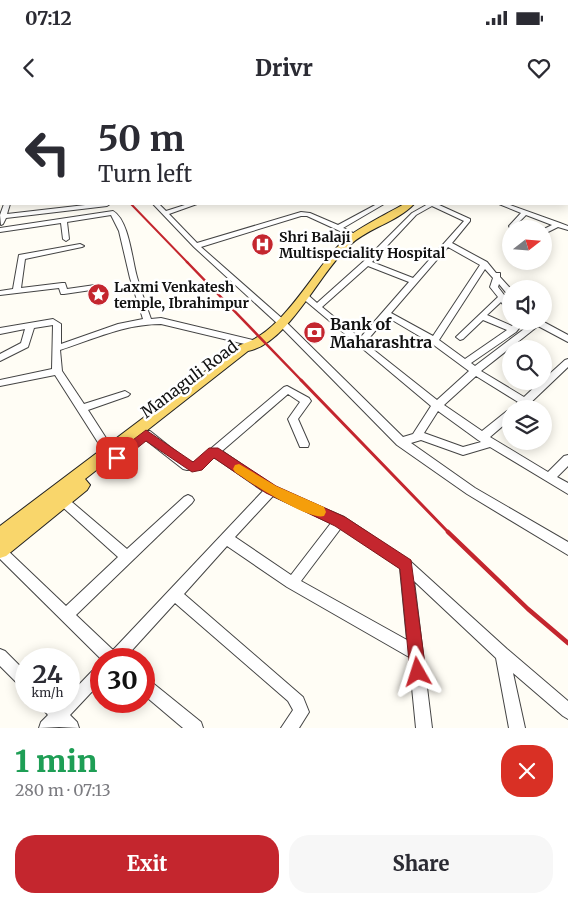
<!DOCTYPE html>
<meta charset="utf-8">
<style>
body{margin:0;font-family:Merriweather,serif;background:#f7f7f7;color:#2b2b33;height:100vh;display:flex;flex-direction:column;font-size:19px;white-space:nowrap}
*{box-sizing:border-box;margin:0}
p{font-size:16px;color:#7c7c81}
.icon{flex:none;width:28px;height:28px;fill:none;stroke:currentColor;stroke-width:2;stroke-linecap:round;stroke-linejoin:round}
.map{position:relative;height:628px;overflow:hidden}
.details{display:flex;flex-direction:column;background:#fff;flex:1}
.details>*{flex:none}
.top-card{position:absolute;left:0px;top:0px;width:569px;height:105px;box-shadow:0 2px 12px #0003;background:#fff;color:#2b2b33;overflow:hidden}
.needle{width:32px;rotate:73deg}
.buttons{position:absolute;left:502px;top:120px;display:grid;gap:10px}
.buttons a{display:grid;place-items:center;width:50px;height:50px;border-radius:50%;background:#fff;box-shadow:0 2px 12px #0003;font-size:25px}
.speed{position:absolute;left:15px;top:548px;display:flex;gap:10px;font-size:25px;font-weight:700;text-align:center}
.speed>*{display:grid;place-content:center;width:65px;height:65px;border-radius:50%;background:#fff;box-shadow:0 2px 12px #0003;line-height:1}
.speed small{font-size:12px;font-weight:400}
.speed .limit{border:8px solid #d22;background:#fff;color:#111}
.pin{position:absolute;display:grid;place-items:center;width:42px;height:42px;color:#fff;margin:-21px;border-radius:10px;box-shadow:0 2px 8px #0006}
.me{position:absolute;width:55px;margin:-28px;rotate:354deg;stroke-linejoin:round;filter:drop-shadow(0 0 4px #0008)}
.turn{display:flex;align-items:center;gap:18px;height:105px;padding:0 15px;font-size:22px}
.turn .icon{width:65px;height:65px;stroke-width:2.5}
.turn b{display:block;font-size:35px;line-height:42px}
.round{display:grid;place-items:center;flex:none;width:52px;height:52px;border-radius:20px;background:#f7f7f7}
.overview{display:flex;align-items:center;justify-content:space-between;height:85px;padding:0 15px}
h1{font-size:30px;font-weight:800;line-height:38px;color:#1e9e55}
.cta{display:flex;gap:10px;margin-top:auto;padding:10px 15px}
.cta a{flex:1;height:58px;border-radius:20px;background:#c4262e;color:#fff;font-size:20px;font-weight:800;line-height:58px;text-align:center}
.cta a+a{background:#f7f7f7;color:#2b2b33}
.status{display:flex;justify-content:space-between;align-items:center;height:35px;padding:0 25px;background:#fff;direction:ltr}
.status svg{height:14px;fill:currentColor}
header{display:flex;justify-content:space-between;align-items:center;height:65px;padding:0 15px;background:#fff;font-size:22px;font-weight:800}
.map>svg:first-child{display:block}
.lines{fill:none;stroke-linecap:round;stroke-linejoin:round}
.minor-casing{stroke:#444;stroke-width:2}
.major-casing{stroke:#222;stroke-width:2}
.minor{fill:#fff;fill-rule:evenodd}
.major{fill:#f9d66b;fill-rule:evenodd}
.rail-far3{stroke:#c4262e;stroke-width:2}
.rail-far2{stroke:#c4262e;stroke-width:2.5}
.rail-far1{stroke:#c4262e;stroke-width:3}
.rail{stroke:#c4262e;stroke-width:4.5}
.route{fill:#c4262e;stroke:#7f191e}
.slow{fill:#f59e0b}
.labels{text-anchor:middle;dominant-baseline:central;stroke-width:5;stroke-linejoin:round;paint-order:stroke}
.far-poi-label{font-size:14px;font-weight:bold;fill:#111;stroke:#fff;text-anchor:start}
.poi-label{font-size:16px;font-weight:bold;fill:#111;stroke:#fff;text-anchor:start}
.street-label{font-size:16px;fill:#111;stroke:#fff}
</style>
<div class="status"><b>07:12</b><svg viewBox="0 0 49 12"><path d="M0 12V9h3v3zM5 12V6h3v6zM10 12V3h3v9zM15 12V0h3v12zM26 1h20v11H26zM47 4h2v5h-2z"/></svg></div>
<header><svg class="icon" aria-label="back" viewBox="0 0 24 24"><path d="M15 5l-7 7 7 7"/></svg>Drivr<svg class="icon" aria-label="heart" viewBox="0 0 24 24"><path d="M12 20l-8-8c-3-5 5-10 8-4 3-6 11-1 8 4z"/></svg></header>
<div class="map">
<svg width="568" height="628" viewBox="0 0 568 628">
<rect width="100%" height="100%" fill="#fffdf5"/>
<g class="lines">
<defs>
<g id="minor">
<path d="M49,0h5l1,1h-5z"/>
<rect x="212" y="0" width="4" height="1"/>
<path d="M231,0h4l1,1h-4z"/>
<rect x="251" y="0" width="4" height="1"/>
<path d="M332,0h4l1,1h-4z"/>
<path d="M398,0h4l1,1h-4z"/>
<path d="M458,0h5l1,1h-5z"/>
<rect x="504" y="0" width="4" height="1"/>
<rect x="0" y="7" width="1" height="2"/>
<path d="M1,49v6l-1,1v-6z"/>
<path d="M4,104h6l-3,10 87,-10h16l-3,2 -101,12 -3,6 -2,1 -1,-10z"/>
<path d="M153,104h6l7,7 22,-7h9l-28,10 28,29 104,-31 9,1 28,12 39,-21h7l-41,24 14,7 1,1 -3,2 -48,-22h-6l-100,31 84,74 118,116 10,-3 18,-28 -130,-109 1,-2h6l9,8 47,-42 48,-48 16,-9h9l33,15v2l-18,22 35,19 9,11h4v4l11,12v6h-3l-9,-11 -1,3 13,17v7h-3l-7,-9 -14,13 25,11 4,-5h9l-9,11 -45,31 4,3 57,-43 -1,-2h11l26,14v7l-30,-16 -57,45 43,26 17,-16h3v-2l21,-19 3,-1v8l-44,42h-12l6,-7 -42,-26 -32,29 38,26 25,-20 4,-1v9l-21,18 58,35 16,-16 4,-1v11l-11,11 11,6v11l-78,-47 -27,8 -42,-15 -10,3 64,45 93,54v13l-101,-61 -70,-49 -118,-120 -85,-78zM432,106l32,15 -51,57 -41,-16 44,-47zM448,147l32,18 -47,71 -42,-23zM368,166l41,16 -49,56 -38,-31zM485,169l8,9 -3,9 8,10 -42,40 4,3 3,-1 20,-19 24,10 -42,29 -26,-19zM387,217l44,26 38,28 -32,29 -72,-57zM438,311l40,29 3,2 -18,5 -39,-14z"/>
<path d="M499,104h8l53,19 8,3v4l-10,-3 -14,7v-5l8,-4 -26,-10 -11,11 2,3 -6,1 -2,-4 12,-13z"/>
<path d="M113,111c16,9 19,49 24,66 4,14 9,28 14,42l10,-1 96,23 4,3 -4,3 -96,-23c-36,0 -67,15 -101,26l2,21 22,33 41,-13 5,3 -2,2 -40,14 27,42 -1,3h-8l-51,-80 -55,11v-6l52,-11 1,-44 -19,3 -6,19 -28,14v-7l21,-11 4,-14 -25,5v-6l53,-9 8,5v20l57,-20 25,-5 -13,-41 -11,-47 -8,-16 -44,7 2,17 -3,2 -3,-2 -2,-16 -61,9v-4z"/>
<path d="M80,144l4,2 -2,1 -57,12 -4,29 41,-5h3l2,6 28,-4h3v4l-34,5h-3l-2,-6 -59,7v-4l13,-2 6,-34z"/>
<path d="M287,286l22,12 2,3 -13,18 11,25 -1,3h-8l-12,-28 12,-17 -12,-8 -66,57 53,36 69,30 66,44 97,88 61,52v18l-5,-3 -50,-43 12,55h-16l-13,-70 -82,-77 18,147h-16l-7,-71 -122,-70 -60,-41 -43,48 119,103 6,15 -10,16h-18l12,-18 -5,-9 -113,-98 -51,56h-23l-101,-100v-14l4,2 62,59 52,-49 -60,-54 -2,-3 2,-3 4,-2 4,2 61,52 57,-52 4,-2 4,2 2,3 -2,3 -116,112 37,35 150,-159 -49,-34 -13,12 -14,1 -4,-1 -41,-32 -1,-3 1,-3h8l39,31h6l89,-75zM273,396l58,27 -40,52 -56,-38zM341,428l59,40 7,72 -106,-59z"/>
<path d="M0,549l5,2 21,21v17l-5,-2 -21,-21z"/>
<path d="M101,565v17l-31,33 7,7 2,6 -20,-1 -20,1 2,-6 7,-7 -8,-9 -2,-5h18l3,4 3,-4h7v-6l27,-28z"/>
<path d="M144,578l5,2 52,42 2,6h-20l-39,-33z"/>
</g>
<path id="major" d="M404,104h10c-17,18 -46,24 -64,41 -30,26 -61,98 -102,106l-163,128 5,6 -3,5 -81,66 -6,2v-32l240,-181c43,-12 71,-72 102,-103 13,-13 45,-28 62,-38z"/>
</defs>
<use href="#minor" class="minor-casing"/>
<use href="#major" class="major-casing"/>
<use href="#minor" class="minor"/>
<use href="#major" class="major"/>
<path class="rail-far3" d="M131,104l57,59"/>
<path class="rail-far2" d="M187,162l115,119"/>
<path class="rail-far1" d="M301,280l148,153"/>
<path class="rail" d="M448,432l80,77 40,34"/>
</g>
<path class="route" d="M146,330l47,32 16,-14h9l58,38 69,31 66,43 15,112 -2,6 -6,2 -6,-2 -2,-6 -10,-103 -65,-43 -69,-33 -52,-35 -12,12 -10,2 -46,-31 -25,20h-8l-2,-3 2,-3z"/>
<path class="slow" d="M239,364l37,22 48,21 2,5 -2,4c-15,5 -75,-34 -89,-44l-2,-3 2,-4z"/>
<defs>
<symbol id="hospital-disc" viewBox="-11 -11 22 22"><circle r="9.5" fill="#c4262e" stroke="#fff"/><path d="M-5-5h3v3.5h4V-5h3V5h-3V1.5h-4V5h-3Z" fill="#fff"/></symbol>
<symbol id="sight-disc" viewBox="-11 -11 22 22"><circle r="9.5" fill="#c4262e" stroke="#fff"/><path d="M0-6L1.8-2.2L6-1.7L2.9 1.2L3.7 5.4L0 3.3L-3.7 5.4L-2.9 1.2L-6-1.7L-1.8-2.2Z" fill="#fff"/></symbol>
<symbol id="bank-disc" viewBox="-11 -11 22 22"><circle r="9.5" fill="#c4262e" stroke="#fff"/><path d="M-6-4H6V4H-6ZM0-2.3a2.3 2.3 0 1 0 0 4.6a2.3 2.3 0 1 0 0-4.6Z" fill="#fff"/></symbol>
</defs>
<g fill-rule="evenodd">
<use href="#hospital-disc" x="250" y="132" width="25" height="25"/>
<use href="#sight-disc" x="86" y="182" width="25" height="25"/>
<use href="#bank-disc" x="302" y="220" width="25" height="25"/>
</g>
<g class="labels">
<g class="far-poi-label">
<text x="279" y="137">Shri Balaji<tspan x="279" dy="16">Multispeciality Hospital</tspan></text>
<text x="114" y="187">Laxmi Venkatesh<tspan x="114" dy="16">temple, Ibrahimpur</tspan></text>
</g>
<g class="poi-label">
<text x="330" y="224">Bank of<tspan x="330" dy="18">Maharashtra</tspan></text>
</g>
<g class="street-label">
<text transform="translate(189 279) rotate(-37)">Managuli Road</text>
</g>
</g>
</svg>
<div class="buttons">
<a><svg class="needle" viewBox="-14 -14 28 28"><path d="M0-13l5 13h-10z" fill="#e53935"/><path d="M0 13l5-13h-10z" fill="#7c7c81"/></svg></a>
<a><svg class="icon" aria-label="sound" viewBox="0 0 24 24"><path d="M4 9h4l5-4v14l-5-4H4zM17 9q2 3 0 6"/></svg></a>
<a><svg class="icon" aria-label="search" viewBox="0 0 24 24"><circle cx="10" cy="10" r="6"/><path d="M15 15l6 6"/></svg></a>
<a><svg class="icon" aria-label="layers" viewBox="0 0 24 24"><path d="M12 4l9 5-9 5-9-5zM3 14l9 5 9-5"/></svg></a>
</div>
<div class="speed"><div>24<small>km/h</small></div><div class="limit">30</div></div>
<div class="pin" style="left:117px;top:358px;background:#d93025"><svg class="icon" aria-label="arrive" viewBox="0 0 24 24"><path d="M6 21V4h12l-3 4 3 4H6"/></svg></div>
<svg class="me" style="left:418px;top:572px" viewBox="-20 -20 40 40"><path d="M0-17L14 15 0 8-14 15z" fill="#c4262e" stroke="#fff" stroke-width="4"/></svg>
<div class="top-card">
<div class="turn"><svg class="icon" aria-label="left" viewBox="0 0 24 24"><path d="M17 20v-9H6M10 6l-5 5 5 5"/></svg><div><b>50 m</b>Turn left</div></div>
</div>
</div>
<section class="details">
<div class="overview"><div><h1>1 min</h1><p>280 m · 07:13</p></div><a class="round" style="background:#d93025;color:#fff"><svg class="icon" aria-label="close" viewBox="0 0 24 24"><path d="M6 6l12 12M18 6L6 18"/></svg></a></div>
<div class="cta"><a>Exit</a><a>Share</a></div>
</section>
